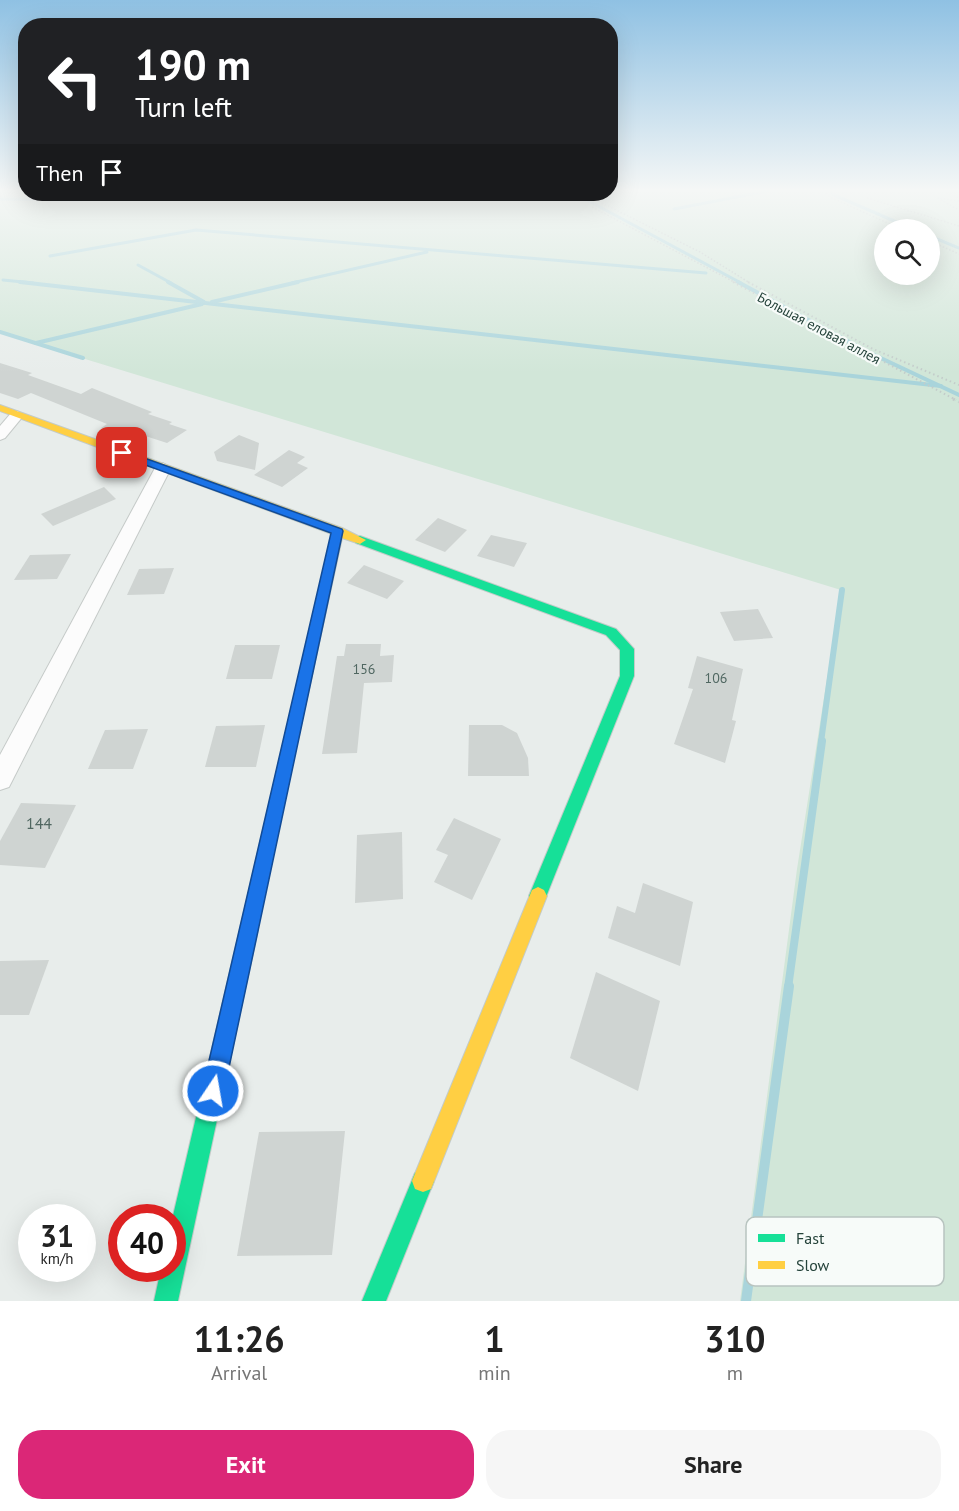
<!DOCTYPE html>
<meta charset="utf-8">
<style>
body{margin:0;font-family:"PT Sans",sans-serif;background:#f6f6f6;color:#222;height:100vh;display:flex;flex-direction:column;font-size:22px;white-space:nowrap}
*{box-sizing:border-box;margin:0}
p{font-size:20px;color:#767676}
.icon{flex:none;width:33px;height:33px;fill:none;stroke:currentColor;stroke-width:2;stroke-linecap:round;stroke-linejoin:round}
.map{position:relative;height:1301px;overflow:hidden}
.panel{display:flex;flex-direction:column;background:#fff;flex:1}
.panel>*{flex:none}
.top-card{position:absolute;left:18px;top:18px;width:600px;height:183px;border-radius:24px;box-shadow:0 6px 24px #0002;background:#202124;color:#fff;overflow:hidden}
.fabs{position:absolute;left:874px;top:219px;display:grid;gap:12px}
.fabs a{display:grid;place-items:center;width:66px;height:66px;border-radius:50%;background:#fff;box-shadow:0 6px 24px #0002;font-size:30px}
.speed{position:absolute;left:18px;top:1204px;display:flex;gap:12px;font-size:30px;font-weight:700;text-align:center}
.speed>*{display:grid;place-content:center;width:78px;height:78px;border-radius:50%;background:#fff;box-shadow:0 6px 24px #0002;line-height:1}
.speed small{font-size:15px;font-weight:400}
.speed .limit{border:9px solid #d22;background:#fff;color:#111}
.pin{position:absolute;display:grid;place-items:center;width:51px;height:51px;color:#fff;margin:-26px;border-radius:12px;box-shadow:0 3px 9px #0006}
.me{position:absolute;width:66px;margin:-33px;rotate:12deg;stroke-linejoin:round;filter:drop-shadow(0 0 4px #0008)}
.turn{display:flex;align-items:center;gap:21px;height:126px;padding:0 18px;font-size:27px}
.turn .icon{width:78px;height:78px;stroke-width:2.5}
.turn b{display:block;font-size:42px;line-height:51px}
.then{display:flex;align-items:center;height:57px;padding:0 18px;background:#0003;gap:12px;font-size:22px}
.eta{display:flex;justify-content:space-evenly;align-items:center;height:102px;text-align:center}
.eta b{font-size:36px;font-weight:700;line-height:42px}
.primary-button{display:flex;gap:12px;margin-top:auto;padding:12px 18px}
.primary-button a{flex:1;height:69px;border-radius:24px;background:#db2777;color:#fff;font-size:24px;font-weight:700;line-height:69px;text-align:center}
.primary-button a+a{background:#f6f6f6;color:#222}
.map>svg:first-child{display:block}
.green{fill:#d1e6d8;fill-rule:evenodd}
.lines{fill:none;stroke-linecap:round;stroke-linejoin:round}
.stream-far4{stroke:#a9d4db;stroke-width:3}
.stream-far3{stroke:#a9d4db;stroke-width:4}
.stream-far2{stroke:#a9d4db;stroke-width:6}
.stream-far1{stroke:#a9d4db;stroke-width:8}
.stream{stroke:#a9d4db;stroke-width:10}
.building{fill:#cfd4d2}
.street-casing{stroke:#c5cac8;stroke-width:2}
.fast-casing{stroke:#c3cbc8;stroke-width:2}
.slow-casing{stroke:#c3cbc8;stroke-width:2}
.path-far2{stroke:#c3ccca;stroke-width:1.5;stroke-dasharray:1.5 2;stroke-linecap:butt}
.path-far1{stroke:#c3ccca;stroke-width:2;stroke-dasharray:1.5 3;stroke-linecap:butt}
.path{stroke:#c3ccca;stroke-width:3;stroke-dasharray:2 4;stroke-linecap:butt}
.street{fill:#fcfcfc;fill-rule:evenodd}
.fast{fill:#16e098;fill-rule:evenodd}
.slow{fill:#ffcf43;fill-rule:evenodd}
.route{fill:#1a73e8;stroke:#114b97;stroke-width:1.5}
.labels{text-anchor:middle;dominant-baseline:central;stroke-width:4.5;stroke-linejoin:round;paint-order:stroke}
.far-street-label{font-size:14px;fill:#24423a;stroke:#f7fbf9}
.number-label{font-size:14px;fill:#506761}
.near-number-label{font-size:16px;fill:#506761}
.key{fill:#f7fbf9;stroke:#b8c4c0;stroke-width:1.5}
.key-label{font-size:16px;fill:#24423a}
</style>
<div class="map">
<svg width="959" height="1301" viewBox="0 0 959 1301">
<rect width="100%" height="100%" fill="#e8edeb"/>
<path class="green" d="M0,191h25l1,3 933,-3v1110h-219l57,-432 44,-279 -841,-257zM885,230h45v44h-45z"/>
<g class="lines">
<g class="stream-far4">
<path d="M831,191l3,4 81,35"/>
<path d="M322,194l64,5 117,-1 31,-4 53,6 154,83"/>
<path d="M0,199l78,1 63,-6"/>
<path d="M674,209l94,-18"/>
<path d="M930,236l29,12"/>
<path d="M50,256l146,-26 510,43"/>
<path d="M138,265l33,18"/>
<path d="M3,280l30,3"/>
<path d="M292,283l135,-31"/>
</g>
<g class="stream-far3">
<path d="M20,282l921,104"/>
<path d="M168,282l36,20"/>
<path d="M738,282l130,70 91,43"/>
<path d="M212,302l86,-20"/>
<path d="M0,332l83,26"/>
<path d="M36,343l166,-39"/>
</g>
<path class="stream-far2" d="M821,742l21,-152"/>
<path class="stream-far1" d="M788,988l34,-247"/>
<path class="stream" d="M746,1301l43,-315"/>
</g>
<g class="building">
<path d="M0,363l32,10 -4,2 53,19 11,-6 60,24 -4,2 24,8 -3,2 18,6 -20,13 -34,-11 -9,5 -23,-9 6,-4 -76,-31 -13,6 -18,-6z"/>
<path d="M239,435l20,8 -4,27 -38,-9 -3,-9z"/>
<path d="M289,450l16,7 -8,6 11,5 -26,19 -28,-12z"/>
<path d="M104,487l12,12 -63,27 -12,-12z"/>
<path d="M438,518l29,12 -22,22 -30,-12z"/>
<path d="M491,535l36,8 -13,24 -37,-11z"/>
<path d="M71,554l-14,25 -43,1 16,-25z"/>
<path d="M364,565l40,16 -17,18 -40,-16z"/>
<path d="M174,568l-10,26 -37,1 12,-26z"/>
<path d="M758,609l15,29 -39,3 -14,-29z"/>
<path d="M346,644h35l-1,12 14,-1 -2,27 -28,1 -7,70 -35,1 15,-98h7z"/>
<path d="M235,645h45l-8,34h-46z"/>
<path d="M697,656l46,13 -11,51 4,1 -11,42 -51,-19 19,-55 -5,-1z"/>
<path d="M265,725l-9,42h-51l11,-41z"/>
<path d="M469,725h33l15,8 11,25 1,18h-61z"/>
<path d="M148,729l-15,40h-45l17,-39z"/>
<path d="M21,803l55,2 -31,63 -45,-3v-24z"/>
<path d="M454,818l47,21 -29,61 -38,-18 14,-27 -12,-5z"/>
<path d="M402,832l1,67 -48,4 2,-68z"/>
<path d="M643,883l50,19 -13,64 -72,-28 9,-32 18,7z"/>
<path d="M49,960l-20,55h-29v-54z"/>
<path d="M596,972l64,29 -22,90 -68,-33z"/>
<path d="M345,1131l-13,124 -95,1 22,-124z"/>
</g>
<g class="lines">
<defs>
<g id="street">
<path d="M17,411l7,4 -19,23 -5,2v-14l12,-14z"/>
<path d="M163,463l8,5 -162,319 -9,3v-35l155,-287z"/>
</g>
<g id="fast">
<path d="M360,536l256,93 18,20v27l-90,226 -6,3 -6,-3 -3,-6 91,-220v-26l-14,-15 -250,-92 -2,-3 2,-3z"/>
<path d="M249,920l6,3 3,6 -80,372h-24l7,-32h11v-49l68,-291 3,-6z"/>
<path d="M423,1170l8,3 3,8 -48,120h-24l53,-128z"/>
</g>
<g id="slow">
<path d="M0,405l342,123 24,12 -6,4 -18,-6 -87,397 -6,3 -6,-3 -3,-6 92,-395 -332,-123z"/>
<path d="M538,887l6,3 3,6 -116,293 -8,3 -8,-3 -3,-8 120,-291z"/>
</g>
</defs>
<use href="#street" class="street-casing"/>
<use href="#fast" class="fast-casing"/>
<use href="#slow" class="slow-casing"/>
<g class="path-far2">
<path d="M823,191l7,6 73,33"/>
<path d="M948,191l11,7"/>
<path d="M8,194l14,-3"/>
<path d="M591,194l11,9 98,49 50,31"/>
<path d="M0,196l99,1 22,-3"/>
<path d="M867,198l92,28"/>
<path d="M959,201l-21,-3 21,12"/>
<path d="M592,207l144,76"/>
<path d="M930,241l29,13"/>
</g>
<g class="path-far1">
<path d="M733,282l223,118"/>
<path d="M748,282l125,67 86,36"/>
</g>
<path class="path" d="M953,399l6,3"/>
<use href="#street" class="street"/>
<use href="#fast" class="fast"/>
<use href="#slow" class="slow"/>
</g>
<linearGradient id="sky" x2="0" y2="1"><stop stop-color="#8fc1e3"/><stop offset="0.51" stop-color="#f5f7f6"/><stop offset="1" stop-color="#f5f7f6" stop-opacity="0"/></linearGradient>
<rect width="959" height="373" fill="url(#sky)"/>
<path class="route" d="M118,451h7l217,78 1,2 -119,560 -3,8 -8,3 -7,-3 -4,-8 129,-558 -213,-78z"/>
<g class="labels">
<g class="far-street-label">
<text transform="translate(819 328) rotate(28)">Большая еловая аллея</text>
</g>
<g class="number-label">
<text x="364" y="669">156</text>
<text x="716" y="678">106</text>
</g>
<g class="near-number-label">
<text x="39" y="823">144</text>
</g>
</g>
<rect x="746" y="1217" width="198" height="69" rx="9" class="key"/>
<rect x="758" y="1234" width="27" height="8" fill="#16e098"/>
<rect x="758" y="1261" width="27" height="8" fill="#ffcf43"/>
<g class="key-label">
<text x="796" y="1244">Fast</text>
<text x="796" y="1271">Slow</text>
</g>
</svg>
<div class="fabs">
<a><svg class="icon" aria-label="search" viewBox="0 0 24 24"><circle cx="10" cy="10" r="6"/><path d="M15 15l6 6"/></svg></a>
</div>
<div class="speed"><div>31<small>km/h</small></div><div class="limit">40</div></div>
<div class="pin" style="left:122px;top:453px;background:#d93025"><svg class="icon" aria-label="arrive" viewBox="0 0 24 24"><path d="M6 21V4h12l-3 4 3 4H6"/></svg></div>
<svg class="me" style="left:213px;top:1091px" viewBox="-20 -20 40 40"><circle r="17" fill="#1a73e8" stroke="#fff" stroke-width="3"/><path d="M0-11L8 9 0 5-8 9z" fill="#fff"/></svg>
<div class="top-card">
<div class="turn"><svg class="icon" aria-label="left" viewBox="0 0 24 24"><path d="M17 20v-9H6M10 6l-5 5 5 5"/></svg><div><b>190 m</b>Turn left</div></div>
<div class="then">Then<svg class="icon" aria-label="arrive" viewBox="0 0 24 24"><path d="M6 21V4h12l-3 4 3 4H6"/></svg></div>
</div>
</div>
<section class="panel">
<div class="eta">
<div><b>11:26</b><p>Arrival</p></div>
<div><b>1</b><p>min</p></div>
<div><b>310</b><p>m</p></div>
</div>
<div class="primary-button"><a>Exit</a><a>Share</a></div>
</section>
